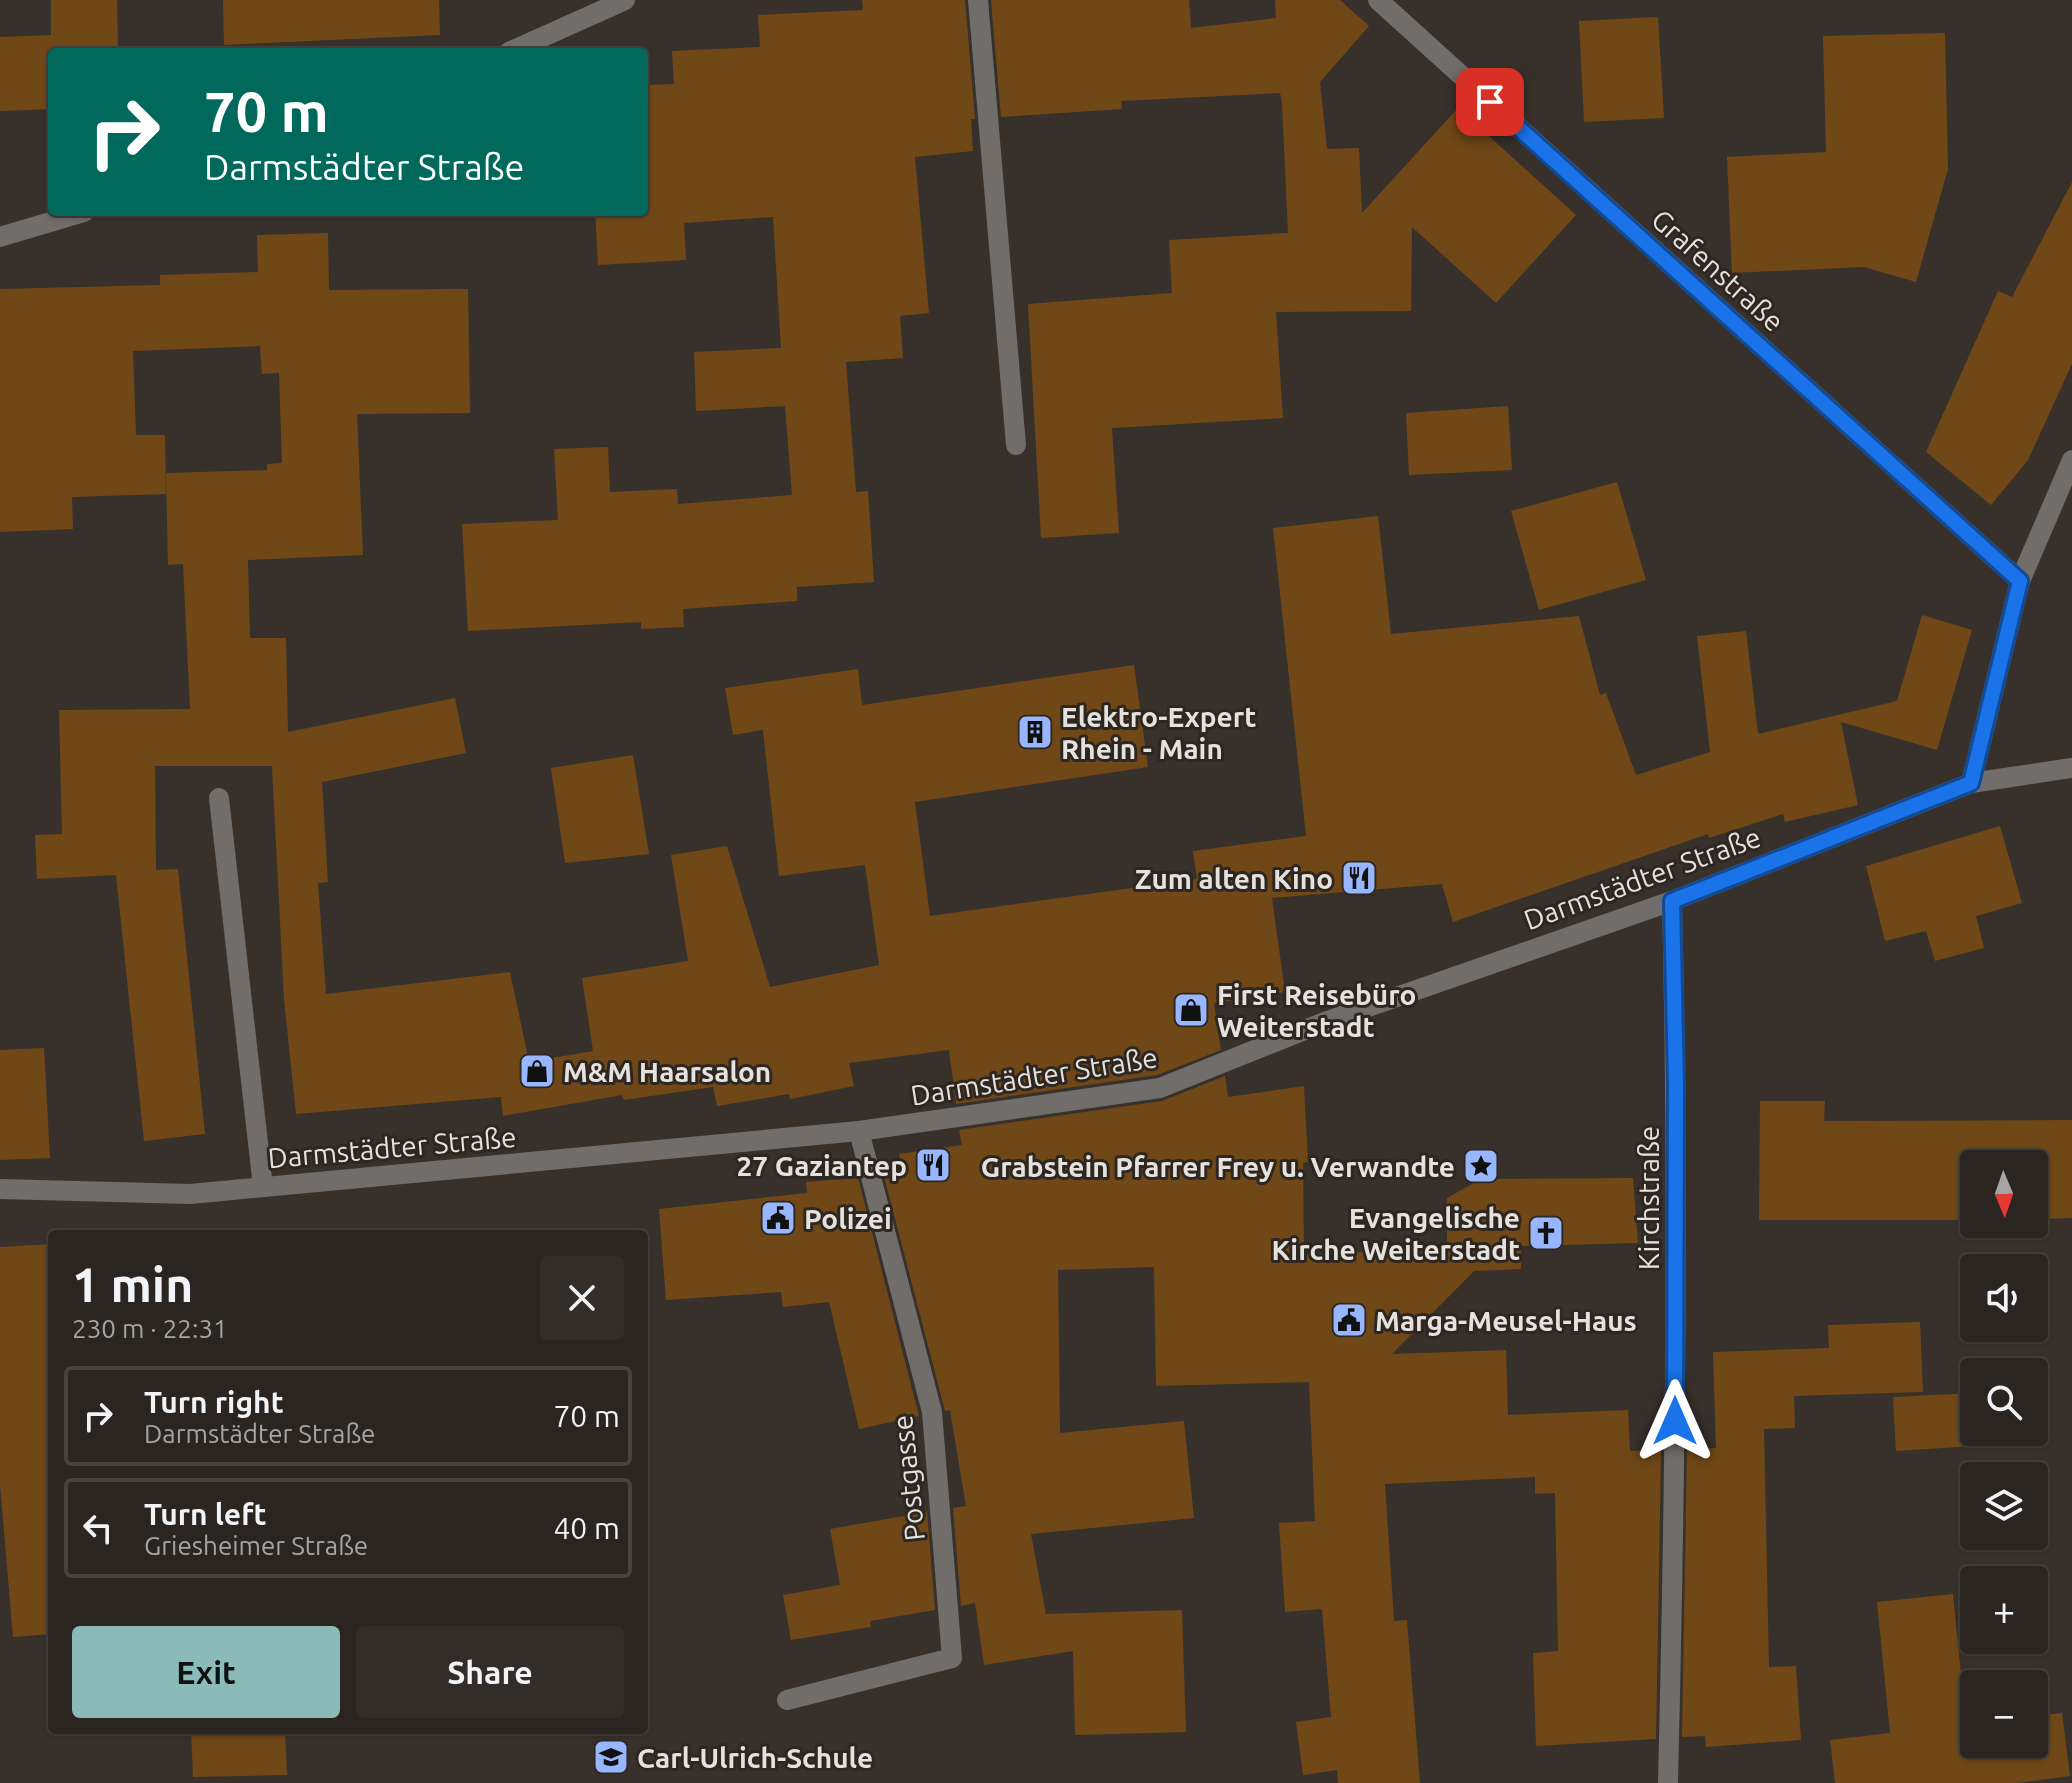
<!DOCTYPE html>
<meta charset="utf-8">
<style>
body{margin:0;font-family:Ubuntu,sans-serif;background:#322d29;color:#f1f3f6;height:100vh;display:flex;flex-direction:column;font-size:30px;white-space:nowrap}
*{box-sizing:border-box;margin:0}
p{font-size:26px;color:#a5a5a5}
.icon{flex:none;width:44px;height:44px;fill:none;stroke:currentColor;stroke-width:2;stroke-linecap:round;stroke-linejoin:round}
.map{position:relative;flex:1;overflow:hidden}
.drawer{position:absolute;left:48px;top:1230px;width:600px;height:504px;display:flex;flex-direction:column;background:#2a2520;border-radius:8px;box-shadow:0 2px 6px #0004,0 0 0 2px #46423e}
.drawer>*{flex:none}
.guide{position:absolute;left:48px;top:48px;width:600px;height:168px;border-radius:8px;box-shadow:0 2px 6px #0004,0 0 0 2px #46423e;background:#00695c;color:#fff;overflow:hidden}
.needle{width:52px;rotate:178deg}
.buttons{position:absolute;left:1960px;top:1150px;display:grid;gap:16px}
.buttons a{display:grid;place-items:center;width:88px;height:88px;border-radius:8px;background:#2a2520;box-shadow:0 2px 6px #0004,0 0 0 2px #46423e;font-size:40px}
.pin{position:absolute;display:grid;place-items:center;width:68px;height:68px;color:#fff;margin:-34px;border-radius:16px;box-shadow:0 4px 12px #0006}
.me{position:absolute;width:88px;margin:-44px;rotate:0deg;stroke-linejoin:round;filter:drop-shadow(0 0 6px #0008)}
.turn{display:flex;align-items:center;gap:28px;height:168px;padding:0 24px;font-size:36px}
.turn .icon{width:104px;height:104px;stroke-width:2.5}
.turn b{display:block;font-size:56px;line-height:68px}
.round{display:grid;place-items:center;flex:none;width:84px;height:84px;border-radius:8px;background:#322d29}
.overview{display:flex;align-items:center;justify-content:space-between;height:136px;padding:0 24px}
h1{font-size:48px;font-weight:700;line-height:60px}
.cta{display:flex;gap:16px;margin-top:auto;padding:16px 24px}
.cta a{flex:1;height:92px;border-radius:8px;background:#8bbbb9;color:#111;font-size:32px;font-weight:700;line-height:92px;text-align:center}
.cta a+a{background:#322d29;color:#f1f3f6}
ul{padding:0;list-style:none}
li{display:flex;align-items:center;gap:24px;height:100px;margin:0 16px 12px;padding:0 8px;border:4px solid #46423e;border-radius:8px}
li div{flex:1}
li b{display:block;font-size:30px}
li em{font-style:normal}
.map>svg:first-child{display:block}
.building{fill:#704817}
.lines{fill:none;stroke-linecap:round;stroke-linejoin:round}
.minor{stroke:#706d6a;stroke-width:20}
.route-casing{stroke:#114b97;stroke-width:20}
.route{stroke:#1a73e8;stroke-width:14}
.labels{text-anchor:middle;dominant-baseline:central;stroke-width:6;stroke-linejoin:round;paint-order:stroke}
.street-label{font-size:28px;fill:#e5e1dd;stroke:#2e2721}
.poi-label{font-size:28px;font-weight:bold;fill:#e5e1dd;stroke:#2e2721;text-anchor:start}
</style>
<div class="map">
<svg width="2072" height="1783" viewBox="0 0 2072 1783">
<rect width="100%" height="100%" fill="#38312b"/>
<g class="building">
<path d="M51,0h66l1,52h-66v57l-52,2v-74l51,-2z"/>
<path d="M223,0h216l1,35 -216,10z"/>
<path d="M862,0h103l10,119h-4l2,32 -58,6 14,156 -29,3 3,42 -57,4 10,130 12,-1 6,91 -77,5v14l-114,8 1,18 -43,2v-7l-173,9 -6,-107 96,-4 -4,-71 54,-2 2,45 67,-3 1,15 114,-9 -7,-89 -89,5 -2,-59 87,-4 -8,-131 -89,6 2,37 -88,5 -3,-53h49v-127l30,-1 -2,-33 88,-4 -2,-32 105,-5z"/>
<path d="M991,0h198l2,28 85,-10 -1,-18h65l29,26 -49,56 7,67 32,-1 3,65 96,-105 118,107 -80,88 -84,-76 -1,84 -135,1 7,106 -171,10 7,105 -78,5 -13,-234 144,-11 -3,-53 119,-7 -6,-130 -2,-10 -159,8 1,8 -121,8z"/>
<path d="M1658,17l6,101 -80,4 -5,-101z"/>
<path d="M1945,33l3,136 -32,113 -52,-15 -132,6 -5,-116 99,-5 -3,-116z"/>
<path d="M2072,182v182l-44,96 -37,45 -65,-53 72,-161 14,6z"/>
<path d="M328,233l1,57 139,-1 2,124 -113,1 6,141 -115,5 2,78h36l2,94 167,-34 11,55 -144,29 6,100 -10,1 8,111 184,-22 19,90 64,-11 -11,-73 106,-17 -17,-106 56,-9 43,141 109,-22 -14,-100 -86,11 -16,-146 -30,5 -8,-47 133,-19 4,36 272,-40 14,102 -233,35 15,114 267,-37 -4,-28 113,-15 -33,-308 105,-12 13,118 188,-18 21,79 6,-2 30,82 74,-23 -13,-116 49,-5 12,103 139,-33 25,-86 50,15 -35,120 -96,-28 17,83 -73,17 -2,-8 -74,24 -1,-4 -255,88 -11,-38 -170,14 13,94 -71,11 7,47 -64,25 -201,29 -7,-54 -100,13 5,23 -64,13 -1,-5 -72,12 -4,-19 -89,13 -2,-5 -119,21 -2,-19 -205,17 -12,-115 -12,-233h-117l1,104 22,-1 27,265 -61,7 -28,-266 -79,4 -2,-44 27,-1 -3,-124 131,-1 -7,-145 -15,1 -2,-92 101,-3v-6l15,-1 -3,-90 -17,1 -2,-28 -127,5 3,84h29l1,59 -94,3 1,32 -73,3v-243l160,-4v-10l98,-3 -1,-37z"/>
<path d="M1508,406l4,64 -103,5 -3,-62z"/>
<path d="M1617,482l29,98 -107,30 -28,-99z"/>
<path d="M633,755l16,99 -84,9 -14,-95z"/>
<path d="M2000,826l22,77 -46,13 8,32 -49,13 -9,-30 -41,10 -19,-75z"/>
<path d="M44,1048l6,110 -50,2v-110z"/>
<path d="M1225,1076l3,21 76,-11 4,76 -5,1 1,91 143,-5v-51l34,-19 152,-1 5,65 -117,3v23l-47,2 -82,83 114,-4 2,65 120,-5 2,41 31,-1 -5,289 -120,7 -3,-93 25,-2 -3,-158 -20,1v-17l-150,7 9,137 13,-1 13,163h-82l-1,-13 -34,5 -7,-53 35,-5 -9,-108 -37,3 -6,-89 36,-2 -6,-139 -153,4 -2,-119 -96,3 2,163 124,-12 10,97 -163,16 15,80 136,-4 4,122 -111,3 -2,-84 -89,14 -9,-62 -14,3 -8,-98 13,-2 -16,-96 -5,1 -61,-235 18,-1 -3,-21 63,-9 -3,-15 203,-29z"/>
<path d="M1760,1101h65l-1,20 248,-1v98l-38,1v-55h-60v56h-215z"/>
<path d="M858,1178l61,238 -60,13 -30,-127 -46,5 -2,-15 -115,8 -7,-91 148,-16 -1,-11z"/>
<path d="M52,1244v95h-4l4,59v236l-39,3 -13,-153v-237z"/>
<path d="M1920,1322l3,70 -129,4 1,32 -31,1 5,238 27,-1 5,74 -95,7 -1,-11 -23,1 5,-288 29,-1 -3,-96 116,-4 -1,-23z"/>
<path d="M1974,1393v53l-78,5 -3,-54z"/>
<path d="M927,1512l8,98 -65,11 1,6 -80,13 -8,-45 57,-10 -10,-56z"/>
<path d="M1953,1594l13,130 8,-1v21h60v-28l28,-3 8,63 -54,7h-181l-5,-43 60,-7 -13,-131z"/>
<path d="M191,1730h94l2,45 -94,2z"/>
</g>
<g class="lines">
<g class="minor">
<path d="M978,0l38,445"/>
<path d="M1378,0l642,581"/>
<path d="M509,52l116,-52"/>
<path d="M0,237l84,-25"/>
<path d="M1971,783l49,-202 52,-121"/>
<path d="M219,798l44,389"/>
<path d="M0,1189l190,5 669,-63 301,-43 162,-65 350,-122 299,-118 101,-15"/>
<path d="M787,1700l165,-42 -20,-246 -73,-281"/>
<path d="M1668,1783c7,-294 11,-588 4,-882"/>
</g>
</g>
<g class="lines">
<defs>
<path id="route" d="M1490,102l530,479 -49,202 -299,118 4,183 -1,337"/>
</defs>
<use href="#route" class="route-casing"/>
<use href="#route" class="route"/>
</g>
<defs>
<symbol id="building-square" viewBox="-11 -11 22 22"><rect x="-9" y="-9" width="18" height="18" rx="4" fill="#97b6fd" stroke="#2e2721"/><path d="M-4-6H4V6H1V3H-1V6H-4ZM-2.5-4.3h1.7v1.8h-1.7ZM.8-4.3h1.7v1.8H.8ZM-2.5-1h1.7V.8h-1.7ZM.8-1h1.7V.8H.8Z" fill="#111"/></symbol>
<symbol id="restaurant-square" viewBox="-11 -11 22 22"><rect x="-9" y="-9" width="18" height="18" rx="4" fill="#97b6fd" stroke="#2e2721"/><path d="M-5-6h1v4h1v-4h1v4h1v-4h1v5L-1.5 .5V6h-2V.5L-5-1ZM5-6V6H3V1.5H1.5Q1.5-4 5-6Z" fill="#111"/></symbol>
<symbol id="shop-square" viewBox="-11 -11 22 22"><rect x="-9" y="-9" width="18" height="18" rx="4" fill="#97b6fd" stroke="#2e2721"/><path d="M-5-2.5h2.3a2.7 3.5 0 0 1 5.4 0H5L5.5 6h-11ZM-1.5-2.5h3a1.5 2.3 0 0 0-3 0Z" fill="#111"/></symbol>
<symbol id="sight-square" viewBox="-11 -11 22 22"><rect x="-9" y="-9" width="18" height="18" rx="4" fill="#97b6fd" stroke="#2e2721"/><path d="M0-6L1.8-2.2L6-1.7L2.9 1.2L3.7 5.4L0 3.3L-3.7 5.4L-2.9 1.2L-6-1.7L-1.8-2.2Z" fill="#111"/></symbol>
<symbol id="civic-square" viewBox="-11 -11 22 22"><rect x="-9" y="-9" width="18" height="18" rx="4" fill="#97b6fd" stroke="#2e2721"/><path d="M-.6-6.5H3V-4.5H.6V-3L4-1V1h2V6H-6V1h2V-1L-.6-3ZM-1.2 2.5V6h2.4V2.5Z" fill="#111"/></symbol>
<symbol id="church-square" viewBox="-11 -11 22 22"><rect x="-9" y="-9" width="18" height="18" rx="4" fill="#97b6fd" stroke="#2e2721"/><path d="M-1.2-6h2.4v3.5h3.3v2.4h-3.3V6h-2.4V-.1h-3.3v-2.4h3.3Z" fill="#111"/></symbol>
<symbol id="school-square" viewBox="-11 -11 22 22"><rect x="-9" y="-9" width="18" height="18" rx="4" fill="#97b6fd" stroke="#2e2721"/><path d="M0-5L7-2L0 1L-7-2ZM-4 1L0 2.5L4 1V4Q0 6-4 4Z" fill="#111"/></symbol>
</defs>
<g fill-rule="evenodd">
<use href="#building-square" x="1015" y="712" width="40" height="40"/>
<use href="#restaurant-square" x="1339" y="858" width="40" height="40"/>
<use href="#shop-square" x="1171" y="990" width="40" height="40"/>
<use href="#shop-square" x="517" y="1051" width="40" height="40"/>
<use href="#restaurant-square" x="913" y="1145" width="40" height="40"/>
<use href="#sight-square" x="1461" y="1146" width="40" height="40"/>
<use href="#civic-square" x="758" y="1198" width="40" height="40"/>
<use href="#church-square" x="1526" y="1213" width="40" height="40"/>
<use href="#civic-square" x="1329" y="1300" width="40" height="40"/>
<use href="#school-square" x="591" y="1737" width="40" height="40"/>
</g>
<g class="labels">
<g class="street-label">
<text transform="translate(1718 270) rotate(42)">Grafenstraße</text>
<text transform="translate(1642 878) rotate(-20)">Darmstädter Straße</text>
<text transform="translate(1034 1076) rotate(-9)">Darmstädter Straße</text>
<text transform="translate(392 1147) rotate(-5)">Darmstädter Straße</text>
<text transform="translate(1648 1198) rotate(-90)">Kirchstraße</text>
<text transform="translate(908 1478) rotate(-96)">Postgasse</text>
</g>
<g class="poi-label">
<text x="1061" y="716">Elektro-Expert<tspan x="1061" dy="32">Rhein - Main</tspan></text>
<text x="1333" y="878" text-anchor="end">Zum alten Kino</text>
<text x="1217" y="994">First Reisebüro<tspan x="1217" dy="32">Weiterstadt</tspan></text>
<text x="563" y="1071">M&amp;M Haarsalon</text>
<text x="907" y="1165" text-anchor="end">27 Gaziantep</text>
<text x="1455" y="1166" text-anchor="end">Grabstein Pfarrer Frey u. Verwandte</text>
<text x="1520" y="1217" text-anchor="end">Evangelische<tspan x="1520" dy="32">Kirche Weiterstadt</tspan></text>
<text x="804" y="1218">Polizei</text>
<text x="1375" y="1320">Marga-Meusel-Haus</text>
<text x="637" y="1757">Carl-Ulrich-Schule</text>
</g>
</g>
</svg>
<div class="buttons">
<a><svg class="needle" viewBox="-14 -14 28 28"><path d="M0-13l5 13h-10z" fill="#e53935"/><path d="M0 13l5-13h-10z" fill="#a5a5a5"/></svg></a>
<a><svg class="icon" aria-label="sound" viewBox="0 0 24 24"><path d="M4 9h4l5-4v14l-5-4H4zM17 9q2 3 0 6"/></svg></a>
<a><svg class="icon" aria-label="search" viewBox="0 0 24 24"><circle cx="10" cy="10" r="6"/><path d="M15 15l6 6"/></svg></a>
<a><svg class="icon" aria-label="layers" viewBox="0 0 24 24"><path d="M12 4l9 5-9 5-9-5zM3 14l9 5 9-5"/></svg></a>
<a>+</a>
<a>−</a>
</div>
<div class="pin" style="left:1490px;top:102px;background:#d93025"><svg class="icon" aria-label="arrive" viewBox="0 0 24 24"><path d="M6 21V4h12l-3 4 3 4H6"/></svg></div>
<svg class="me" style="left:1675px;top:1421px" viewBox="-20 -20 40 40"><path d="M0-17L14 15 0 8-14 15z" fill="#1a73e8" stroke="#fff" stroke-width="4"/></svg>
<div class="guide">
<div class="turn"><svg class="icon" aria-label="right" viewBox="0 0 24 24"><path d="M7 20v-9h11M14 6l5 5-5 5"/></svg><div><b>70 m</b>Darmstädter Straße</div></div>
</div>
<section class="drawer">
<div class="overview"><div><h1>1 min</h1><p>230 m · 22:31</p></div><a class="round"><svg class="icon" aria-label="close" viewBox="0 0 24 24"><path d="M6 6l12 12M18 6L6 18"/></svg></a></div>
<ul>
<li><svg class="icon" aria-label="right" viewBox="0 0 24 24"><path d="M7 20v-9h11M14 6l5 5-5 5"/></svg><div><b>Turn right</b><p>Darmstädter Straße</p></div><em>70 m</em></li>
<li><svg class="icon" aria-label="left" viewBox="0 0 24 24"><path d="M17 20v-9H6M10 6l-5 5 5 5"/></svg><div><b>Turn left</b><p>Griesheimer Straße</p></div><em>40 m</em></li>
</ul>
<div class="cta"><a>Exit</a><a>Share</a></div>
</section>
</div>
